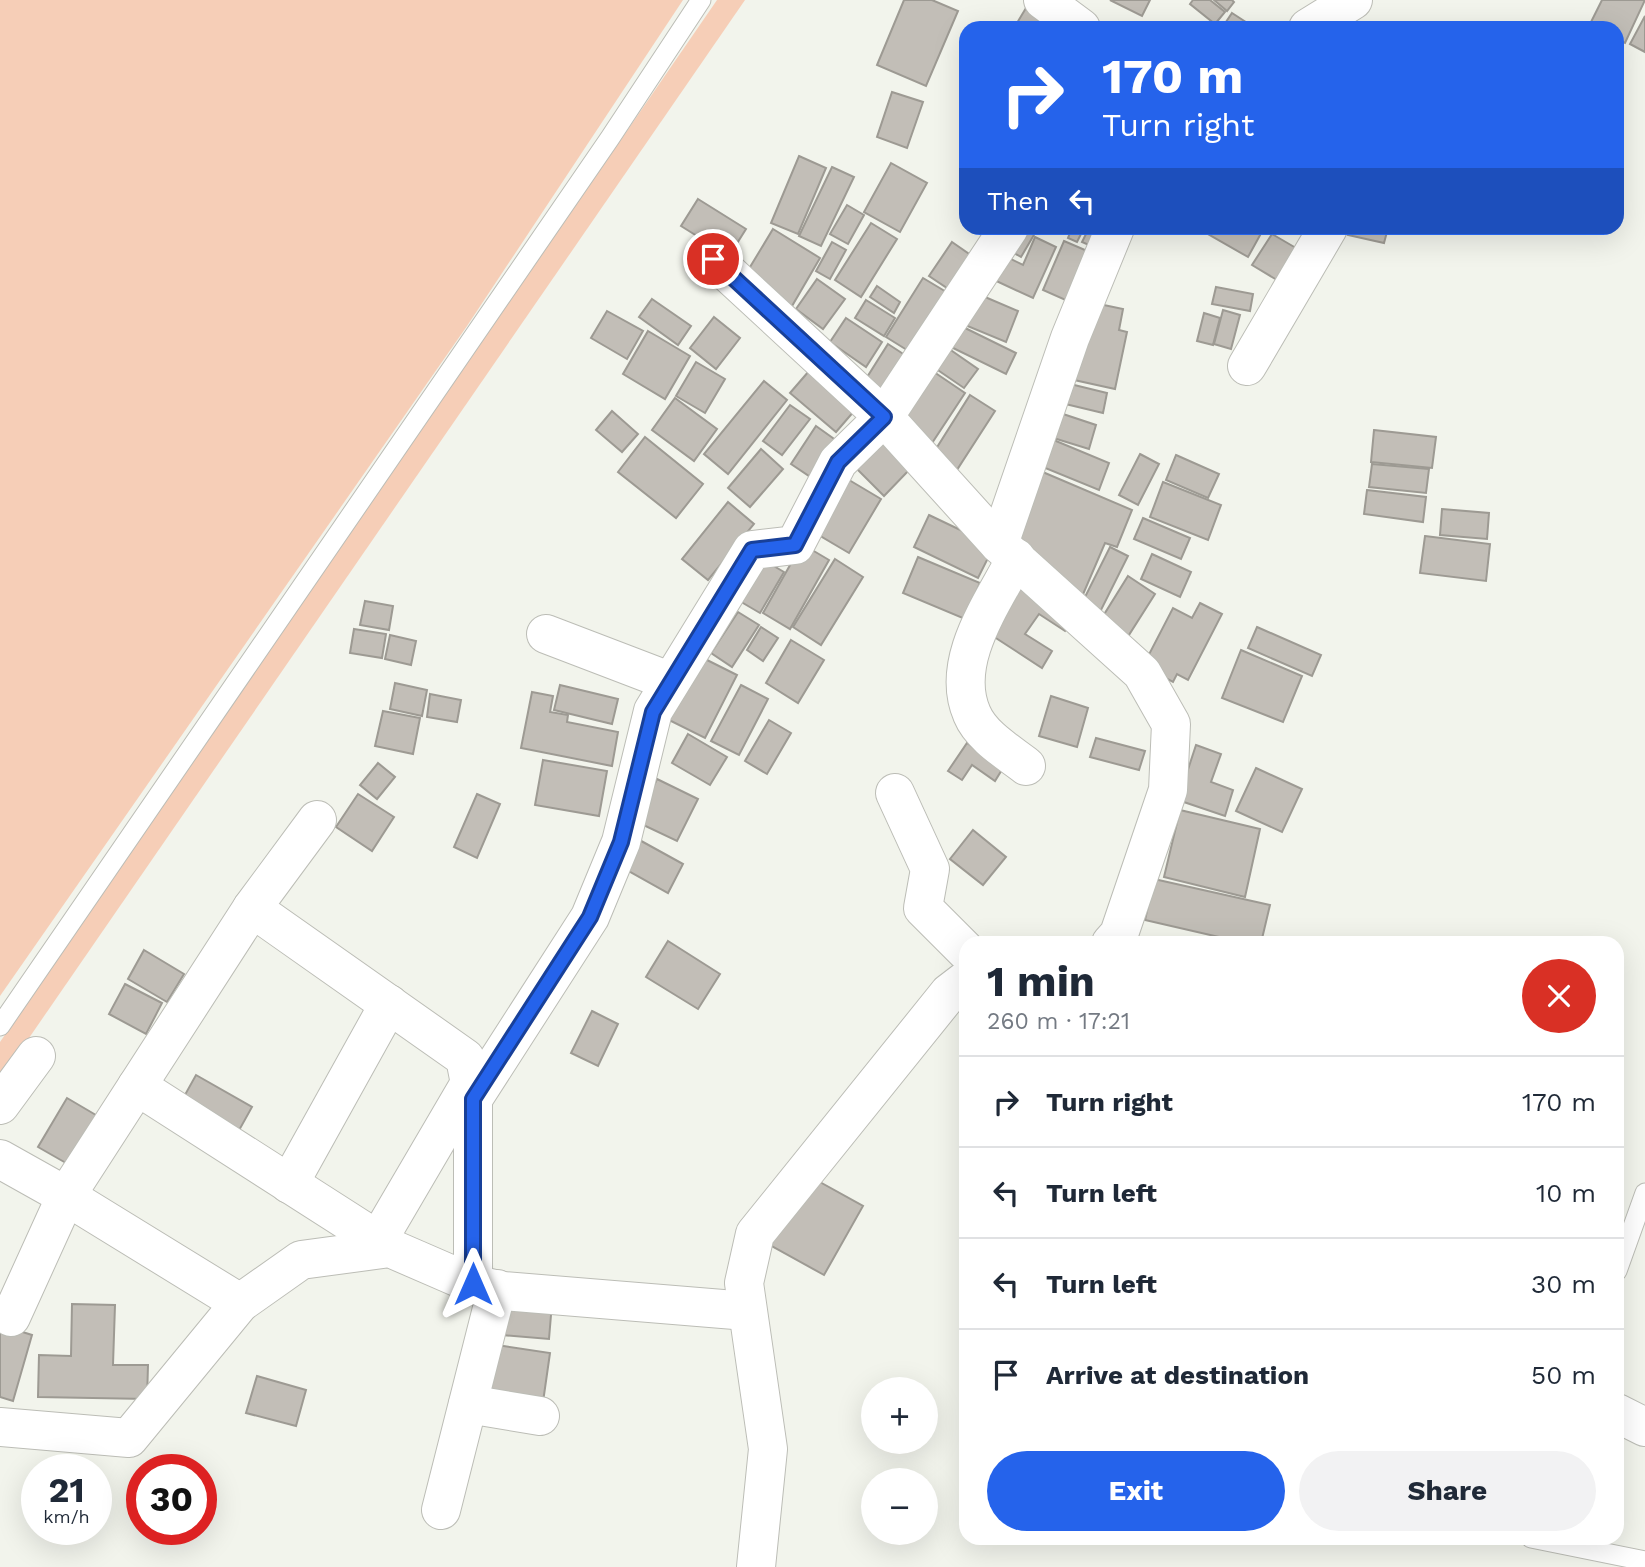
<!DOCTYPE html>
<meta charset="utf-8">
<style>
body{margin:0;font-family:"Work Sans",sans-serif;background:#f2f2f3;color:#1f2937;height:100vh;display:flex;flex-direction:column;font-size:26px;white-space:nowrap}
*{box-sizing:border-box;margin:0}
p{font-size:23px;color:#747a83}
.icon{flex:none;width:38px;height:38px;fill:none;stroke:currentColor;stroke-width:2;stroke-linecap:round;stroke-linejoin:round}
.map{position:relative;flex:1;overflow:hidden}
.panel{position:absolute;left:959px;top:936px;width:665px;height:609px;display:flex;flex-direction:column;background:#fff;border-radius:21px;box-shadow:0 7px 28px #0002}
.panel>*{flex:none}
.top-card{position:absolute;left:959px;top:21px;width:665px;height:214px;border-radius:21px;box-shadow:0 7px 28px #0002;background:#2563eb;color:#fff;overflow:hidden}
.buttons{position:absolute;left:861px;top:1377px;display:grid;gap:14px}
.buttons a{display:grid;place-items:center;width:77px;height:77px;border-radius:50%;background:#fff;box-shadow:0 7px 28px #0002;font-size:35px}
.speed{position:absolute;left:21px;top:1454px;display:flex;gap:14px;font-size:35px;font-weight:700;text-align:center}
.speed>*{display:grid;place-content:center;width:91px;height:91px;border-radius:50%;background:#fff;box-shadow:0 7px 28px #0002;line-height:1}
.speed small{font-size:18px;font-weight:400}
.speed .limit{border:10px solid #d22;background:#fff;color:#111}
.pin{position:absolute;display:grid;place-items:center;width:60px;height:60px;color:#fff;margin:-30px;border:4px solid #fff;border-radius:50%;box-shadow:0 2px 7px #0007}
.me{position:absolute;width:77px;margin:-38px;rotate:0deg;stroke-linejoin:round;filter:drop-shadow(0 0 5px #0008)}
.turn{display:flex;align-items:center;gap:24px;height:147px;padding:0 28px;font-size:32px}
.turn .icon{width:91px;height:91px;stroke-width:2.5}
.turn b{display:block;font-size:49px;line-height:60px}
.then{display:flex;align-items:center;height:66px;padding:0 28px;background:#0003;gap:14px;font-size:26px}
.round{display:grid;place-items:center;flex:none;width:74px;height:74px;border-radius:37px;background:#f2f2f3}
.overview{display:flex;align-items:center;justify-content:space-between;height:119px;padding:0 28px}
h1{font-size:42px;font-weight:700;line-height:52px}
.primary-button{display:flex;gap:14px;margin-top:auto;padding:14px 28px}
.primary-button a{flex:1;height:80px;border-radius:42px;background:#2563eb;color:#fff;font-size:28px;font-weight:700;line-height:80px;text-align:center}
.primary-button a+a{background:#f2f2f3;color:#1f2937}
ul{padding:0;list-style:none}
li{display:flex;align-items:center;gap:21px;height:91px;padding:0 28px;border-top:2px solid #e0e1e3}
li div{flex:1}
li b{display:block;font-size:26px}
li em{font-style:normal}
.map>svg:first-child{display:block}
.green{fill:#f6ceb7}
.building{fill:#c2beb7;stroke:#9d9a93;stroke-width:2}
.lines{fill:none;stroke-linecap:round;stroke-linejoin:round}
.service-casing{stroke:#bcbdb6;stroke-width:21}
.minor-casing{stroke:#bcbdb6;stroke-width:40}
.service{stroke:#fff;stroke-width:19}
.minor{stroke:#fff;stroke-width:38}
.route-casing{stroke:#184099;stroke-width:18}
.route{stroke:#2563eb;stroke-width:12}
</style>
<div class="map">
<svg width="1645" height="1567" viewBox="0 0 1645 1567">
<rect width="100%" height="100%" fill="#f2f4ec"/>
<g class="green">
<path d="M0,0h683l-216,326 -467,670z"/>
<path d="M717,0h28l-745,1080v-38z"/>
</g>
<g class="building">
<path d="M904,0h28l26,11 -32,75 -49,-21z"/>
<path d="M1110,0h40l-8,16z"/>
<path d="M1193,0h17l15,12 -10,12 -25,-20z"/>
<path d="M1214,0h18l2,2 -7,9z"/>
<path d="M1602,0h43l-20,43 -8,-4v-11h-19l-8,-4z"/>
<path d="M1026,8l24,20h-36z"/>
<path d="M1232,13l23,15h-33z"/>
<path d="M1645,16v36l-15,-8z"/>
<path d="M892,92l31,10 -16,46 -30,-11z"/>
<path d="M799,156l27,12 -28,66 -27,-11z"/>
<path d="M891,163l36,20 -27,49 -36,-20z"/>
<path d="M832,167l22,10 -33,69 -22,-10z"/>
<path d="M698,199l48,30 -17,27 -48,-30z"/>
<path d="M847,205l17,10 -16,29 -18,-10z"/>
<path d="M871,223l26,16 -36,58 -26,-17z"/>
<path d="M1017,228h21l-17,29 -16,-9z"/>
<path d="M1072,228h12l-7,14 -9,-4z"/>
<path d="M1089,228h10l-8,18 -9,-4z"/>
<path d="M1202,228h62l-16,29 -47,-27z"/>
<path d="M1349,228h39l-4,15 -36,-8z"/>
<path d="M773,229l47,29 -28,48 -48,-29z"/>
<path d="M1272,234l24,14 -19,32 -25,-15z"/>
<path d="M1035,237l21,10 -23,51 -41,-19 11,-24 20,10z"/>
<path d="M1064,241l28,12 -22,49 -27,-12z"/>
<path d="M832,242l14,8 -16,29 -14,-8z"/>
<path d="M952,242l23,16 -22,34 -24,-16z"/>
<path d="M923,278l30,18 -38,59 -29,-18z"/>
<path d="M817,279l28,20 -22,30 -27,-20z"/>
<path d="M877,286l23,16 -6,11 -24,-16z"/>
<path d="M1216,287l37,7 -3,17 -38,-7z"/>
<path d="M978,294l40,17 -12,31 -41,-17z"/>
<path d="M652,299l39,27 -13,19 -39,-28z"/>
<path d="M866,300l29,18 -11,18 -29,-18z"/>
<path d="M1099,304l24,5 -4,21 8,2 -12,57 -50,-11z"/>
<path d="M1223,310l17,5 -9,34 -17,-5z"/>
<path d="M607,311l36,20 -16,28 -36,-21z"/>
<path d="M1204,313l16,5 -7,27 -16,-4z"/>
<path d="M714,317l26,21 -24,31 -26,-21z"/>
<path d="M846,318l36,24 -16,25 -36,-25z"/>
<path d="M961,326l55,27 -10,21 -55,-27z"/>
<path d="M648,331l42,25 -25,43 -42,-25z"/>
<path d="M888,344l26,17 -24,38 -26,-17z"/>
<path d="M942,344l36,25 -14,19 -35,-24z"/>
<path d="M696,362l29,17 -20,34 -29,-17z"/>
<path d="M931,370l34,23 -33,50 -34,-23z"/>
<path d="M809,371l46,39 -19,22 -46,-39z"/>
<path d="M764,381l23,19 -59,74 -24,-20z"/>
<path d="M1062,382l45,11 -4,20 -46,-11z"/>
<path d="M970,395l25,16 -42,65 -24,-16z"/>
<path d="M675,398l42,31 -23,32 -42,-31z"/>
<path d="M790,405l20,14 -28,36 -19,-14z"/>
<path d="M612,411l26,23 -16,18 -26,-22z"/>
<path d="M1054,411l42,14 -7,24 -42,-13z"/>
<path d="M816,426l21,15 -25,37 -21,-14z"/>
<path d="M1374,430l62,7 -4,31 -61,-6z"/>
<path d="M875,432l36,36 -27,28 -36,-36z"/>
<path d="M1044,436l65,27 -10,27 -66,-27z"/>
<path d="M645,437l58,47 -27,34 -58,-46z"/>
<path d="M761,449l22,20 -33,38 -22,-19z"/>
<path d="M1140,454l19,10 -21,41 -19,-10z"/>
<path d="M1176,455l43,19 -11,24 -42,-18z"/>
<path d="M1372,464l57,5 -3,24 -57,-6z"/>
<path d="M1038,470l94,40 -15,37 -12,-4 -24,56 -74,-67z"/>
<path d="M839,474l42,25 -32,54 -37,-22z"/>
<path d="M1163,482l58,23 -13,35 -58,-23z"/>
<path d="M1367,490l59,7 -3,25 -59,-8z"/>
<path d="M728,502l26,22 -46,56 -26,-21z"/>
<path d="M1442,509l47,4 -2,26 -47,-4z"/>
<path d="M929,515l65,31 -16,32 -64,-31z"/>
<path d="M1143,518l47,20 -9,21 -47,-20z"/>
<path d="M1425,536l65,8 -4,37 -66,-8z"/>
<path d="M802,544l27,16 -39,69 -27,-16z"/>
<path d="M1110,547l18,9 -29,58 -18,-9z"/>
<path d="M1152,554l39,18 -11,25 -39,-18z"/>
<path d="M755,555l29,17 -24,41 -29,-17z"/>
<path d="M918,557l62,26 -15,36 -62,-26z"/>
<path d="M835,559l28,18 -42,68 -28,-18z"/>
<path d="M1128,576l27,18 -28,44 -27,-17z"/>
<path d="M1015,579l59,39 -9,13 -26,-17 -14,20 27,17 -10,17 -60,-39z"/>
<path d="M365,601l28,5 -4,24 -29,-5z"/>
<path d="M1200,603l22,11 -34,66 -11,-6 -4,8 -30,-16 30,-58 19,10z"/>
<path d="M738,612l21,13 -27,42 -21,-14z"/>
<path d="M761,627l17,11 -15,23 -16,-11z"/>
<path d="M1257,627l64,28 -9,21 -64,-28z"/>
<path d="M354,629l32,5 -4,24 -32,-5z"/>
<path d="M390,635l26,6 -5,24 -26,-6z"/>
<path d="M791,640l33,20 -26,43 -32,-20z"/>
<path d="M1241,650l61,26 -19,46 -61,-24z"/>
<path d="M695,654l42,21 -32,63 -42,-21z"/>
<path d="M395,683l32,7 -5,26 -32,-7z"/>
<path d="M560,685l58,14 -6,25 -58,-14z"/>
<path d="M741,685l27,14 -29,56 -28,-14z"/>
<path d="M532,692l21,4 -3,16 18,3 -1,7 51,10 -6,34 -91,-18z"/>
<path d="M430,694l31,6 -4,22 -30,-5z"/>
<path d="M1051,696l37,12 -11,39 -38,-11z"/>
<path d="M383,711l37,7 -7,36 -38,-8z"/>
<path d="M769,720l22,13 -24,41 -22,-13z"/>
<path d="M688,734l39,23 -17,28 -38,-22z"/>
<path d="M1096,738l49,13 -6,19 -49,-13z"/>
<path d="M967,743l36,25 -8,13 -23,-16 -10,15 -14,-9z"/>
<path d="M1196,745l25,9 -10,28 22,8 -8,26 -47,-16z"/>
<path d="M543,760l64,11 -8,45 -64,-11z"/>
<path d="M378,763l17,14 -18,22 -17,-14z"/>
<path d="M1256,768l46,21 -20,43 -46,-21z"/>
<path d="M657,779l41,20 -21,42 -40,-19z"/>
<path d="M358,794l36,23 -22,34 -36,-24z"/>
<path d="M477,794l23,10 -23,54 -23,-11z"/>
<path d="M1180,810l80,19 -15,68 -81,-20z"/>
<path d="M973,830l33,27 -23,28 -33,-26z"/>
<path d="M634,837l49,27 -15,29 -50,-28z"/>
<path d="M1154,879l116,26 -9,38h-16l-100,-23z"/>
<path d="M668,941l52,33 -22,35 -52,-32z"/>
<path d="M144,950l40,24 -17,28 -39,-23z"/>
<path d="M125,984l37,19 -16,31 -37,-20z"/>
<path d="M592,1011l26,13 -20,42 -27,-13z"/>
<path d="M196,1075l56,32 -15,27 -56,-32z"/>
<path d="M67,1098l34,20 -28,49 -35,-20z"/>
<path d="M809,1176l54,30 -39,69 -54,-30z"/>
<path d="M505,1299l47,4 -3,36 -47,-4z"/>
<path d="M72,1304l43,1 -2,60h35l-1,34 -109,-2 1,-42 32,1z"/>
<path d="M0,1325l32,10 -19,66 -13,-4z"/>
<path d="M497,1345l53,8 -7,49 -54,-8z"/>
<path d="M257,1376l49,14 -10,36 -50,-13z"/>
</g>
<g class="lines">
<defs>
<g id="service">
<path d="M0,1026l610,-888 91,-138"/>
<path d="M1617,1271l28,-78"/>
<path d="M1531,1538l114,23"/>
</g>
<g id="minor">
<path d="M1043,0l38,28"/>
<path d="M1308,28l45,-28"/>
<path d="M713,259l171,158 115,127 143,129 29,51 -3,66 -49,144 -8,9"/>
<path d="M1247,366l81,-138"/>
<path d="M999,544l71,-206 45,-110"/>
<path d="M1016,558c-23,45 -67,103 -44,156 9,22 36,38 54,52"/>
<path d="M546,634l123,47"/>
<path d="M895,793l35,76 -7,39 43,43"/>
<path d="M137,1086l253,162"/>
<path d="M473,1099l117,-182 31,-75 32,-131 99,-161 43,-5 43,-83 46,-45 125,-189"/>
<path d="M0,1105l36,-49"/>
<path d="M0,1159l66,37 174,107"/>
<path d="M289,1184l100,-180"/>
<path d="M378,1240l92,-157"/>
<path d="M473,1284l30,7 244,20"/>
<path d="M11,1317l55,-121 186,-288 65,-88"/>
<path d="M468,1404l72,12"/>
<path d="M1617,1413l28,14"/>
<path d="M0,1427l129,11 111,-135 61,-43 89,-12 83,36v-185l-8,-41 -213,-150"/>
<path d="M441,1510l56,-221"/>
<path d="M756,1567l12,-118 -24,-166 11,-49 194,-241 17,-13"/>
</g>
</defs>
<use href="#service" class="service-casing"/>
<use href="#minor" class="minor-casing"/>
<use href="#service" class="service"/>
<use href="#minor" class="minor"/>
</g>
<g class="lines">
<defs>
<path id="route" d="M473,1284v-185l117,-182 31,-75 32,-130 99,-162 43,-5 43,-83 46,-45 -171,-158"/>
</defs>
<use href="#route" class="route-casing"/>
<use href="#route" class="route"/>
</g>
</svg>
<div class="buttons">
<a>+</a>
<a>−</a>
</div>
<div class="speed"><div>21<small>km/h</small></div><div class="limit">30</div></div>
<div class="pin" style="left:713px;top:259px;background:#d93025"><svg class="icon" aria-label="arrive" viewBox="0 0 24 24"><path d="M6 21V4h12l-3 4 3 4H6"/></svg></div>
<svg class="me" style="left:473px;top:1284px" viewBox="-20 -20 40 40"><path d="M0-17L14 15 0 8-14 15z" fill="#2563eb" stroke="#fff" stroke-width="4"/></svg>
<div class="top-card">
<div class="turn"><svg class="icon" aria-label="right" viewBox="0 0 24 24"><path d="M7 20v-9h11M14 6l5 5-5 5"/></svg><div><b>170 m</b>Turn right</div></div>
<div class="then">Then<svg class="icon" aria-label="left" viewBox="0 0 24 24"><path d="M17 20v-9H6M10 6l-5 5 5 5"/></svg></div>
</div>
<section class="panel">
<div class="overview"><div><h1>1 min</h1><p>260 m · 17:21</p></div><a class="round" style="background:#d93025;color:#fff"><svg class="icon" aria-label="close" viewBox="0 0 24 24"><path d="M6 6l12 12M18 6L6 18"/></svg></a></div>
<ul>
<li><svg class="icon" aria-label="right" viewBox="0 0 24 24"><path d="M7 20v-9h11M14 6l5 5-5 5"/></svg><div><b>Turn right</b></div><em>170 m</em></li>
<li><svg class="icon" aria-label="left" viewBox="0 0 24 24"><path d="M17 20v-9H6M10 6l-5 5 5 5"/></svg><div><b>Turn left</b></div><em>10 m</em></li>
<li><svg class="icon" aria-label="left" viewBox="0 0 24 24"><path d="M17 20v-9H6M10 6l-5 5 5 5"/></svg><div><b>Turn left</b></div><em>30 m</em></li>
<li><svg class="icon" aria-label="arrive" viewBox="0 0 24 24"><path d="M6 21V4h12l-3 4 3 4H6"/></svg><div><b>Arrive at destination</b></div><em>50 m</em></li>
</ul>
<div class="primary-button"><a>Exit</a><a>Share</a></div>
</section>
</div>
